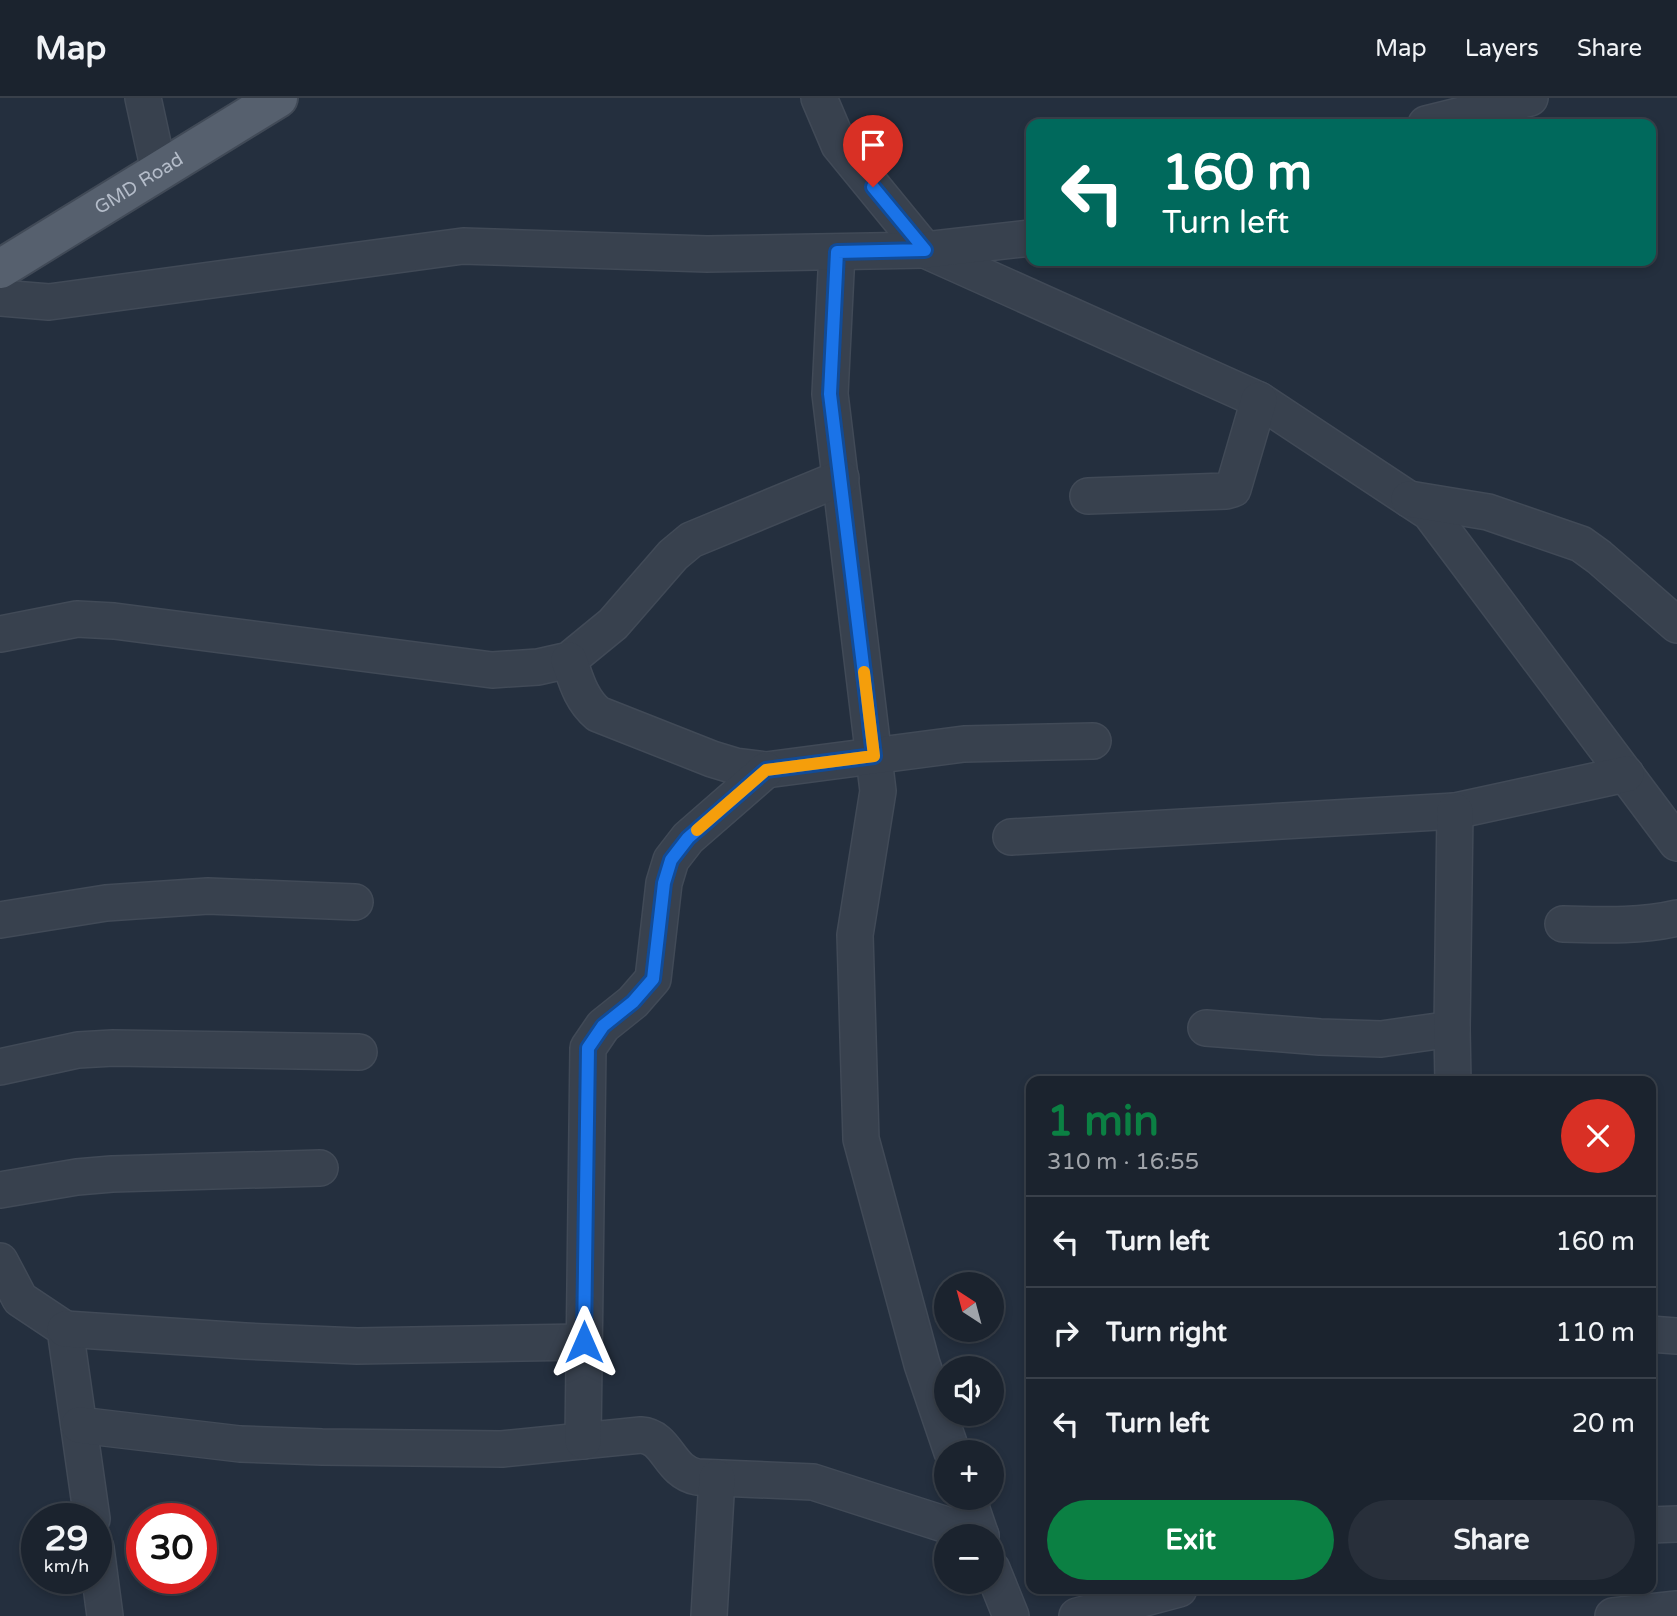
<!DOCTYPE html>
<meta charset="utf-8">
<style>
body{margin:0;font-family:"Varela Round",sans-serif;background:#282f3a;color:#f1f3f6;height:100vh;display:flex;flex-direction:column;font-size:26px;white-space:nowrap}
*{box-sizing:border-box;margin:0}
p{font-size:23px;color:#a0a4aa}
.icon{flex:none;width:38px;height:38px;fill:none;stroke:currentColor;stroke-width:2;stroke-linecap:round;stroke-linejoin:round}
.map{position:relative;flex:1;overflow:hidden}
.side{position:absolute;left:1026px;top:978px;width:630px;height:518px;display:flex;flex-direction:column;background:#1b232e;border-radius:14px;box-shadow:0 4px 10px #0003,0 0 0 2px #39404a}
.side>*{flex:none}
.hud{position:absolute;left:1026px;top:21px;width:630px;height:147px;border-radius:14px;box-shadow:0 4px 10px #0003,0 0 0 2px #39404a;background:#00695c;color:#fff;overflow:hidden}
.needle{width:46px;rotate:324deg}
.fabs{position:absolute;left:934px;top:1174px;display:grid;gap:14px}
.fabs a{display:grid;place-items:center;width:70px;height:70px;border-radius:50%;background:#1b232e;box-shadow:0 4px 10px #0003,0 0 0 2px #39404a;font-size:35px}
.speed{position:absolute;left:21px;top:1405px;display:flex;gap:14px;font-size:35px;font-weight:700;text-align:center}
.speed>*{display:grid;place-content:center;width:91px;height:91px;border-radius:50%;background:#1b232e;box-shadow:0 4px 10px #0003,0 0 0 2px #39404a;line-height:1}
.speed small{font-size:18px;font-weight:400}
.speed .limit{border:10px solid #d22;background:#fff;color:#111}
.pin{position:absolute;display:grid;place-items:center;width:60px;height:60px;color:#fff;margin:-72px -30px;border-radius:50% 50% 50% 0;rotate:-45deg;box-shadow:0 0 7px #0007}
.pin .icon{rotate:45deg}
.me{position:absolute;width:77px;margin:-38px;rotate:0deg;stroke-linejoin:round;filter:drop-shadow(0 0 5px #0008)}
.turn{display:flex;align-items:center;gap:24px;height:147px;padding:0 21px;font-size:32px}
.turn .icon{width:91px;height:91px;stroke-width:2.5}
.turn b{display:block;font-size:49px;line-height:60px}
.round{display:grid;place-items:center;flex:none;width:74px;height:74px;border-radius:37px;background:#282f3a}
.headline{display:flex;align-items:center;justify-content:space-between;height:119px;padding:0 21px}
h1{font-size:42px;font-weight:700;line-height:52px;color:#0b8043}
.action{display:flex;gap:14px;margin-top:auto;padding:14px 21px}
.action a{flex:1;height:80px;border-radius:42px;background:#0b8043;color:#fff;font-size:28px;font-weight:700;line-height:80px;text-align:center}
.action a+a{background:#282f3a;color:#f1f3f6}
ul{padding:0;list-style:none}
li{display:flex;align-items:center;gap:21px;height:91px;padding:0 21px;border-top:2px solid #39404a}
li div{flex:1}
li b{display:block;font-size:26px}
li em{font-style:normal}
header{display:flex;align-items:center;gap:42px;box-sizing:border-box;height:98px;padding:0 35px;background:#1b232e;border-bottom:2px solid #39404a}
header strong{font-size:33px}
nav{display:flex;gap:38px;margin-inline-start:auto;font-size:24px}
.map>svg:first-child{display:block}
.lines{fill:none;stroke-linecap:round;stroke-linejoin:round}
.minor-casing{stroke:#414a57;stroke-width:38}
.major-casing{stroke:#414a57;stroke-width:42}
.minor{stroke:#38414e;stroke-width:35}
.major{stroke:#56606e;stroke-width:38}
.route-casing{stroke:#114b97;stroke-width:18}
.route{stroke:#1a73e8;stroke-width:12}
.slow{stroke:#f59e0b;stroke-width:12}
.labels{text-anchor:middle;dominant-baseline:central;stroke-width:7;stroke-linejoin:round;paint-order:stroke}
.street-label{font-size:19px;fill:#b4bcc9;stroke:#1d2633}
</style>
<header>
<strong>Map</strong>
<nav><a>Map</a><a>Layers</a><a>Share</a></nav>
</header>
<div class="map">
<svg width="1677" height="1518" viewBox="0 0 1677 1518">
<rect width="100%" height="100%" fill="#242f3e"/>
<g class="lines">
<defs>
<g id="minor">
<path d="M143,0l16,73"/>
<path d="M819,0l20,47 86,105 334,150 171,113 247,330"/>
<path d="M1426,26l104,-26"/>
<path d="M837,154l-7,142 48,397 -23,144 6,204 61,225 30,88"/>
<path d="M0,200l49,4 414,-56 244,8 218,-4 106,-12"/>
<path d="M1088,398l138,-5 7,-2 26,-89"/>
<path d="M1409,401l79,13 93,32 18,13 78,68"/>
<path d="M0,536l77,-15 37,2 378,49 46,-3 31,-7 44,-36 60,-69 18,-15 150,-62"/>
<path d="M569,562c7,20 12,40 29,54l114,45 23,7 31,4 198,-26 129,-3"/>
<path d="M1011,739l444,-26 171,-37"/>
<path d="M0,822l106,-17 102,-7 147,6"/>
<path d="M1563,826c38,1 76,3 114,-6"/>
<path d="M1206,930l114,9 61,2 71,-10"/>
<path d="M0,969l78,-17 35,-2 246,4"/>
<path d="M1453,984l-1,-53 3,-218"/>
<path d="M0,1092l77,-13 35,-3 208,-6"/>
<path d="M0,1163l20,38 45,30 27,190"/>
<path d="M65,1231l180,12 112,5 227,-4"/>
<path d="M1650,1236l27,2"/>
<path d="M79,1327l161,19 82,3 180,2 139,-14c27,2 27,36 56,42l116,5 168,54"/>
<path d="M583,1343l5,-393 15,-22 30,-24 20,-23 11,-96 7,-23 17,-22 78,-68"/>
<path d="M968,1400l13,38"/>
<path d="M1650,1427l27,-1"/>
<path d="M96,1450l9,68"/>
<path d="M992,1471l19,47"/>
<path d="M709,1518l8,-138"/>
<path d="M1077,1518l102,-27"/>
<path d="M1613,1518l64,-7"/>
</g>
<g id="major">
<path id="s1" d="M0,171l278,-171"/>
</g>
</defs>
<use href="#minor" class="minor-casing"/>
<use href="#major" class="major-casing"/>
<use href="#minor" class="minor"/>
<use href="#major" class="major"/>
</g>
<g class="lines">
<defs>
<path id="route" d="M584,1244l4,-294 15,-22 30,-24 20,-23 11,-96 7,-23 17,-22 78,-68 108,-14 -44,-362 7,-142 88,-2 -52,-63"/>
</defs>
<use href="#route" class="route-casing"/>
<use href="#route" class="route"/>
<path class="slow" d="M697,732l69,-60 108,-14 -10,-84"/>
</g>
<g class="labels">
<g class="street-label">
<text stroke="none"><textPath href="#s1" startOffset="163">GMD Road</textPath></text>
</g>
</g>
</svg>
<div class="fabs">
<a><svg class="needle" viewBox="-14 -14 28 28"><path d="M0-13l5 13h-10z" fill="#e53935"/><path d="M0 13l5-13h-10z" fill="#a0a4aa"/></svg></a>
<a><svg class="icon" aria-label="sound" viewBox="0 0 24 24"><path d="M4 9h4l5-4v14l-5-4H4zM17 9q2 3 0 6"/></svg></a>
<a>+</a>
<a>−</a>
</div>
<div class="speed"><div>29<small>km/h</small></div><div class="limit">30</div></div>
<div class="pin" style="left:873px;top:89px;background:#d93025"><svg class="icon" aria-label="arrive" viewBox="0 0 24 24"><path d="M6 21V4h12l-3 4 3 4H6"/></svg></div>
<svg class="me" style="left:584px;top:1244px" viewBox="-20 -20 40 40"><path d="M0-17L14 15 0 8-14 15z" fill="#1a73e8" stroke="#fff" stroke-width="4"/></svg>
<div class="hud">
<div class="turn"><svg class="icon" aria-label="left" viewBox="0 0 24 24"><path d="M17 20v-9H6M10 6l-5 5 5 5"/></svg><div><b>160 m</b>Turn left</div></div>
</div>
<section class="side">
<div class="headline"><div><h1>1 min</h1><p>310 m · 16:55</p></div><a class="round" style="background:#d93025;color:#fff"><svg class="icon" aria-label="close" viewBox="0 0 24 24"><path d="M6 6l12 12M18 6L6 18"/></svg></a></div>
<ul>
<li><svg class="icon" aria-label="left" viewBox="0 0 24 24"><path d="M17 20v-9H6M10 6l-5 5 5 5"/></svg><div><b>Turn left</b></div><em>160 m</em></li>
<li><svg class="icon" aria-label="right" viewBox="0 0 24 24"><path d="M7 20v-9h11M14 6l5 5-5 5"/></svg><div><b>Turn right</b></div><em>110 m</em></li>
<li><svg class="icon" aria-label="left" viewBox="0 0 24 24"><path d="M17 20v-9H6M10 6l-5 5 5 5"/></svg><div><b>Turn left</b></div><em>20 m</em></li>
</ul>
<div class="action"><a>Exit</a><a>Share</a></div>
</section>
</div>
